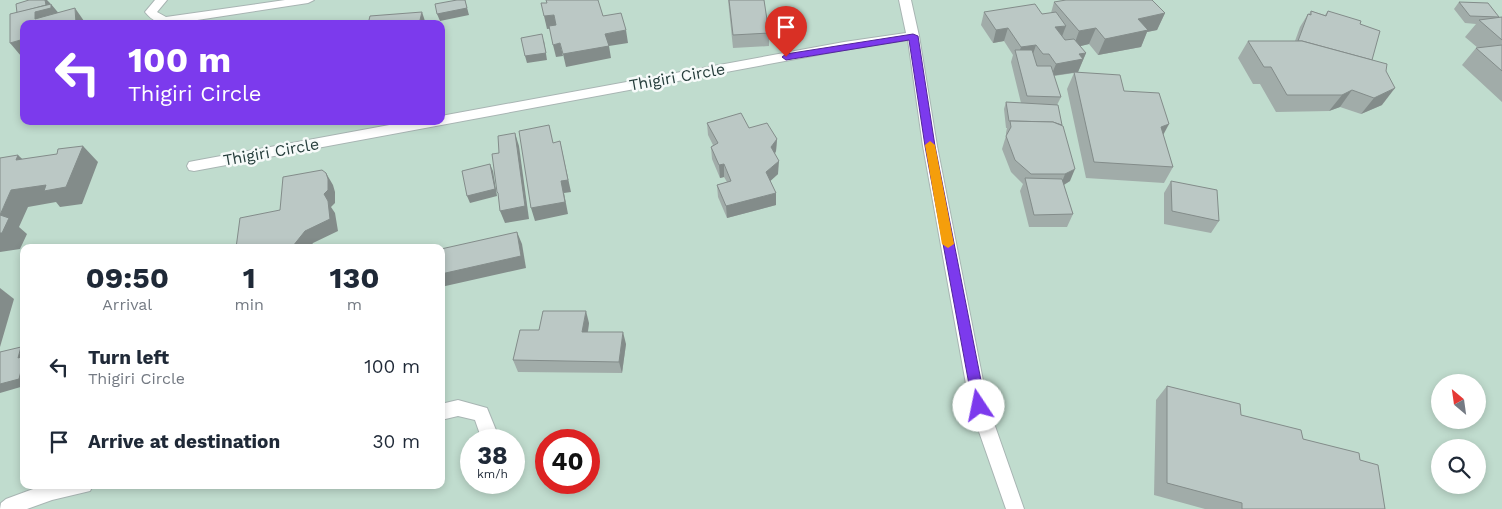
<!DOCTYPE html>
<style>
body{margin:0;font-family:"Work Sans",sans-serif;background:#f6f6f7;color:#1f2937;height:100vh;display:flex;flex-direction:column;font-size:19px;white-space:nowrap}
*{box-sizing:border-box;margin:0}
p{font-size:16px;color:#747a83}
.icon{flex:none;width:28px;height:28px;fill:none;stroke:currentColor;stroke-width:2;stroke-linecap:round;stroke-linejoin:round}
.map{position:relative;flex:1;overflow:hidden}
.sheet{position:absolute;left:20px;top:244px;width:425px;height:245px;display:flex;flex-direction:column;background:#fff;border-radius:10px;box-shadow:0 2px 8px #0003}
.sheet>*{flex:none}
.hud{position:absolute;left:20px;top:20px;width:425px;height:105px;border-radius:10px;box-shadow:0 2px 8px #0003;background:#7c3aed;color:#fff;overflow:hidden}
.needle{width:32px;rotate:331deg}
.tools{position:absolute;left:1431px;top:374px;display:grid;gap:10px}
.tools a{display:grid;place-items:center;width:55px;height:55px;border-radius:50%;background:#fff;box-shadow:0 2px 8px #0003;font-size:25px}
.speed{position:absolute;left:460px;top:429px;display:flex;gap:10px;font-size:25px;font-weight:700;text-align:center}
.speed>*{display:grid;place-content:center;width:65px;height:65px;border-radius:50%;background:#fff;box-shadow:0 2px 8px #0003;line-height:1}
.speed small{font-size:12px;font-weight:400}
.speed .limit{border:8px solid #d22;background:#fff;color:#111}
.pin{position:absolute;display:grid;place-items:center;width:42px;height:42px;color:#fff;margin:-51px -21px;border-radius:50% 50% 50% 0;rotate:-45deg;box-shadow:0 0 5px #0007}
.pin .icon{rotate:45deg}
.me{position:absolute;width:55px;margin:-28px;rotate:349deg;stroke-linejoin:round;filter:drop-shadow(0 0 4px #0008)}
.turn{display:flex;align-items:center;gap:18px;height:105px;padding:0 25px;font-size:22px}
.turn .icon{width:65px;height:65px;stroke-width:2.5}
.turn b{display:block;font-size:35px;line-height:42px}
.eta{display:flex;justify-content:space-evenly;align-items:center;height:85px;text-align:center}
.eta b{font-size:30px;font-weight:700;line-height:35px}
ul{padding:0;list-style:none}
li{display:flex;align-items:center;gap:15px;height:75px;padding:0 25px}
li div{flex:1}
li b{display:block;font-size:19px}
li em{font-style:normal}
.map>svg:first-child{display:block}
.green{fill:#c0dcce;fill-rule:evenodd}
.lines{fill:none;stroke-linecap:round;stroke-linejoin:round}
.minor-casing{stroke:#a8b5b3;stroke-width:2}
.minor{fill:#fff;fill-rule:evenodd}
.wall{fill:#a1aca9}
.shaded-wall{fill:#838c8a}
.building{fill:#bbc8c5;stroke:#838c8a}
.route{fill:#7c3aed;stroke:#51269a}
.slow{fill:#f59e0b}
.labels{text-anchor:middle;dominant-baseline:central;stroke-width:5;stroke-linejoin:round;paint-order:stroke}
.street-label{font-size:16px;fill:#263e3c;stroke:#f6faf9}
</style>
<div class="map">
<svg width="1502" height="509" viewBox="0 0 1502 509">
<rect width="100%" height="100%" fill="#e5edeb"/>
<path class="green" d="M0,0h1502v509h-1502zM24,24h417v97h-417zM24,248h417v237h-417zM1440,382h38v38h-38zM471,440h43v42h-43zM546,440h43v42h-43zM1440,448h38v37h-38z"/>
<g class="lines">
<defs>
<g id="minor">
<path d="M155,0h12l-10,12 9,5 119,-17h29l-6,3 -137,21c-11,0 -19,-3 -26,-12z"/>
<path d="M899,0h12l8,36 18,110 51,260 36,103h-18l-36,-103 -47,-260 -15,-106 -64,10 -650,121 -5,-1 -2,-4 2,-4 5,-1 217,-40h30v-5l403,-74 62,-9z"/>
<path d="M458,400l29,8 13,32h-18l-7,-20 -17,-4 -17,4v-16z"/>
<path d="M44,485h49l-3,6 -38,9 -25,9h-27l1,-6 5,-4z"/>
</g>
</defs>
<use href="#minor" class="minor-casing"/>
<use href="#minor" class="minor"/>
</g>
<g class="wall">
<path d="M728,0h36l5,33v13l-36,2z"/>
<path d="M1054,2l111,11 -8,17 -10,2 -6,15 -43,8 -9,-11 -9,2 6,7 -8,19 46,19 39,43 10,33 -9,16 -78,-5 -19,-89 7,-16 -20,3 7,21 -4,8 13,76 -6,4 9,29 -6,13h-38l-9,-36 3,-7 -12,-12 -9,-23 4,-13v-3l1,-5h-1l-2,-19 2,-7 15,1 -10,-41 2,-7 -9,-14 -11,2 -12,-18 3,-13 58,2 9,-1z"/>
<path d="M1459,2l40,16 3,-1v85l-40,-37 14,-17h2l-13,-11 11,-13 -11,-1 -11,-14z"/>
<path d="M1311,11l14,4 3,-4 32,13 12,36 10,45 -21,9 -21,-7 -11,4 -53,1 -16,-28h-7l-15,-26 10,-17h47l5,-14 8,-13h1z"/>
<path d="M707,123l42,5 28,11 -1,12 -1,3 3,20 -8,7 6,12v12l-49,13 -9,-21 -1,-12 10,-3 -3,-5 -4,1 -8,-19 -1,-12 2,-2 -5,-10z"/>
<path d="M1171,181l48,40 -8,12 -47,-9v-31z"/>
<path d="M589,323l-1,9 38,12 -4,29 -104,-1 -5,-12 26,-30z"/>
<path d="M1167,386l136,53 57,21 25,49h-180l-51,-14 2,-95z"/>
</g>
<g class="shaded-wall">
<path d="M45,0h2l3,3v5l1,-4 10,12 -38,5z"/>
<path d="M465,0l4,15 -29,6 -3,-7z"/>
<path d="M75,8l9,13 1,3h-9z"/>
<path d="M422,12l4,12h-7z"/>
<path d="M1165,13l-8,17 -10,2 -6,15 -43,8 7,-16 33,-20z"/>
<path d="M554,15l3,13 -10,1 -3,-13z"/>
<path d="M1066,26l-5,13 -6,-12z"/>
<path d="M1008,28l-4,13 -11,2 3,-13z"/>
<path d="M1096,28l-7,16 -16,4 6,-17z"/>
<path d="M626,30l2,13 -19,3 2,12 -45,9 -3,-13 42,-20z"/>
<path d="M24,39v16l-3,1 -11,-13z"/>
<path d="M544,41l3,19 -20,3 -2,-7z"/>
<path d="M560,43l3,13 -7,1 -3,-12z"/>
<path d="M1036,45l-4,12 -15,1 4,-11z"/>
<path d="M1086,53l-8,19 -27,4 5,-12 23,-10z"/>
<path d="M1395,88l-13,17 -21,9 13,-16z"/>
<path d="M1352,90l-12,17 -11,4 13,-16z"/>
<path d="M1169,124l-9,17 1,-14z"/>
<path d="M515,133l4,13 10,73 -24,4 -5,-12z"/>
<path d="M777,139l-1,12 -5,9v-13z"/>
<path d="M560,141l11,51 -7,1 4,21 -33,7 -4,-13 30,-27z"/>
<path d="M83,146l15,16 -16,42 -22,3 -4,-5 -28,5 -9,20 8,7 -7,15 -20,3v-37l11,-25z"/>
<path d="M18,155l17,16 -19,-11z"/>
<path d="M779,161l-1,13 -12,11v-13z"/>
<path d="M490,164l3,7 4,25 -27,7 -3,-7z"/>
<path d="M724,164v13l-4,1 -1,-13z"/>
<path d="M1075,169l-5,12 -10,6 5,-13z"/>
<path d="M326,173l7,12 2,7v11l-4,4 4,6 3,18 -25,12 -3,5h-19l33,-54z"/>
<path d="M776,193v12l-49,13 -1,-12z"/>
<path d="M517,232l5,12 4,24 -85,19v-13z"/>
<path d="M0,288l14,11 -14,48z"/>
<path d="M586,311l3,12 -3,20 -4,-11z"/>
<path d="M623,332l3,12 -4,29 -3,-11z"/>
<path d="M21,347l3,2v13l-6,-4z"/>
<path d="M24,370v16l-24,7v-9l21,-13z"/>
</g>
<g class="building">
<path d="M29,0h16l1,5 -29,8 -1,-9z"/>
<path d="M457,0h8l2,8 -30,6 -2,-10z"/>
<path d="M546,0h52l5,16 18,-3 5,17 -21,4 4,12 -46,8 -3,-11 -7,2 -4,-19 7,-1 -2,-10 -10,1 -3,-13h6z"/>
<path d="M729,0h35l5,33 -36,2z"/>
<path d="M1066,0h86l13,13 -27,6 10,11 -43,9 -9,-11 -17,3 -25,-29z"/>
<path d="M1459,2l29,1 11,14 -29,-1z"/>
<path d="M51,4v4l-16,4v7l40,-11 1,16h-52v15l-14,4v-29z"/>
<path d="M1035,4l7,10 14,-2 10,14 -11,1 10,13 9,-1 12,14 -7,1 4,5 -27,5 -7,-10h-6l-7,-9 -15,2 -13,-19 -12,2 -12,-18z"/>
<path d="M1311,11l15,5 2,-5 33,10 -1,3 20,7 -8,29 -70,-19h-4l10,-27 3,1z"/>
<path d="M422,12l-3,12h-51l2,-8z"/>
<path d="M1502,17v23l-23,-20z"/>
<path d="M542,34l4,19 -21,3 -4,-18z"/>
<path d="M1248,41h54l85,23 -1,7 9,17 -21,10 -22,-8 -10,5h-55l-16,-28h-7z"/>
<path d="M1502,45v26l-26,-23z"/>
<path d="M1015,50h17l5,16h14l10,31 -34,-1z"/>
<path d="M1074,72l46,3 4,16 35,2 10,31 -8,3 12,40 -79,-5z"/>
<path d="M1006,102l52,3 4,20 -9,-3 -43,-1h-1z"/>
<path d="M741,113l8,15 18,-5 10,16 -6,8 8,14 -13,11 10,21 -50,13 -9,-21 14,-4 -7,-17 -5,1 -8,-18 7,-4 -11,-20z"/>
<path d="M1010,121l43,1 10,4 12,43 -10,5h-34l-16,-14 -9,-24 5,-9z"/>
<path d="M549,125l4,18 7,-2 8,39 -7,1 4,21 -34,6 -12,-77z"/>
<path d="M515,133l10,73 -25,5 -2,-18 -1,-1 -5,-38 7,-1 -1,-17z"/>
<path d="M83,146l-17,41 -22,4 2,-6 -35,5 -11,25v-57l18,-3 -2,5 41,-6 1,-5z"/>
<path d="M490,164l5,25 -28,7 -5,-25z"/>
<path d="M322,170l4,3 2,6v11l-4,4 4,7 2,18 -25,12 -12,15 -2,2h-55l4,-30 40,-8 3,-33z"/>
<path d="M1025,178l37,1 11,35 -39,1z"/>
<path d="M1171,181l46,9 2,31 -47,-10z"/>
<path d="M0,215l9,3 -7,15h-2z"/>
<path d="M517,232l4,24 -80,18v-25z"/>
<path d="M543,311h43l-4,21h41l-4,30 -106,-2 7,-30h19z"/>
<path d="M21,347l-3,11 6,-2v14l-3,1 -2,8 -19,5v-32z"/>
<path d="M1167,386l73,18 1,11 60,15 2,9 56,14 1,7 18,5 7,44h-143v-6l-75,-20z"/>
</g>
<path class="route" d="M913,34l5,2 17,110 51,260 -2,4 -5,2 -4,-2 -2,-4 -48,-260 -16,-106 -123,20 -4,-3 4,-3z"/>
<path class="slow" d="M930,141l5,4 19,99 -6,4 -6,-4 -17,-99z"/>
<g class="labels">
<g class="street-label">
<text transform="translate(677 77) rotate(-10)">Thigiri Circle</text>
<text transform="translate(271 152) rotate(-10)">Thigiri Circle</text>
</g>
</g>
</svg>
<div class="tools">
<a><svg class="needle" viewBox="-14 -14 28 28"><path d="M0-13l5 13h-10z" fill="#e53935"/><path d="M0 13l5-13h-10z" fill="#747a83"/></svg></a>
<a><svg class="icon" aria-label="search" viewBox="0 0 24 24"><circle cx="10" cy="10" r="6"/><path d="M15 15l6 6"/></svg></a>
</div>
<div class="speed"><div>38<small>km/h</small></div><div class="limit">40</div></div>
<div class="pin" style="left:786px;top:57px;background:#d93025"><svg class="icon" aria-label="arrive" viewBox="0 0 24 24"><path d="M6 21V4h12l-3 4 3 4H6"/></svg></div>
<svg class="me" style="left:979px;top:406px" viewBox="-20 -20 40 40"><circle r="19" fill="#fff"/><path d="M0-13L10 11 0 6-10 11z" fill="#7c3aed"/></svg>
<div class="hud">
<div class="turn"><svg class="icon" aria-label="left" viewBox="0 0 24 24"><path d="M17 20v-9H6M10 6l-5 5 5 5"/></svg><div><b>100 m</b>Thigiri Circle</div></div>
</div>
<section class="sheet">
<div class="eta">
<div><b>09:50</b><p>Arrival</p></div>
<div><b>1</b><p>min</p></div>
<div><b>130</b><p>m</p></div>
</div>
<ul>
<li><svg class="icon" aria-label="left" viewBox="0 0 24 24"><path d="M17 20v-9H6M10 6l-5 5 5 5"/></svg><div><b>Turn left</b><p>Thigiri Circle</p></div><em>100 m</em></li>
<li><svg class="icon" aria-label="arrive" viewBox="0 0 24 24"><path d="M6 21V4h12l-3 4 3 4H6"/></svg><div><b>Arrive at destination</b></div><em>30 m</em></li>
</ul>
</section>
</div>
